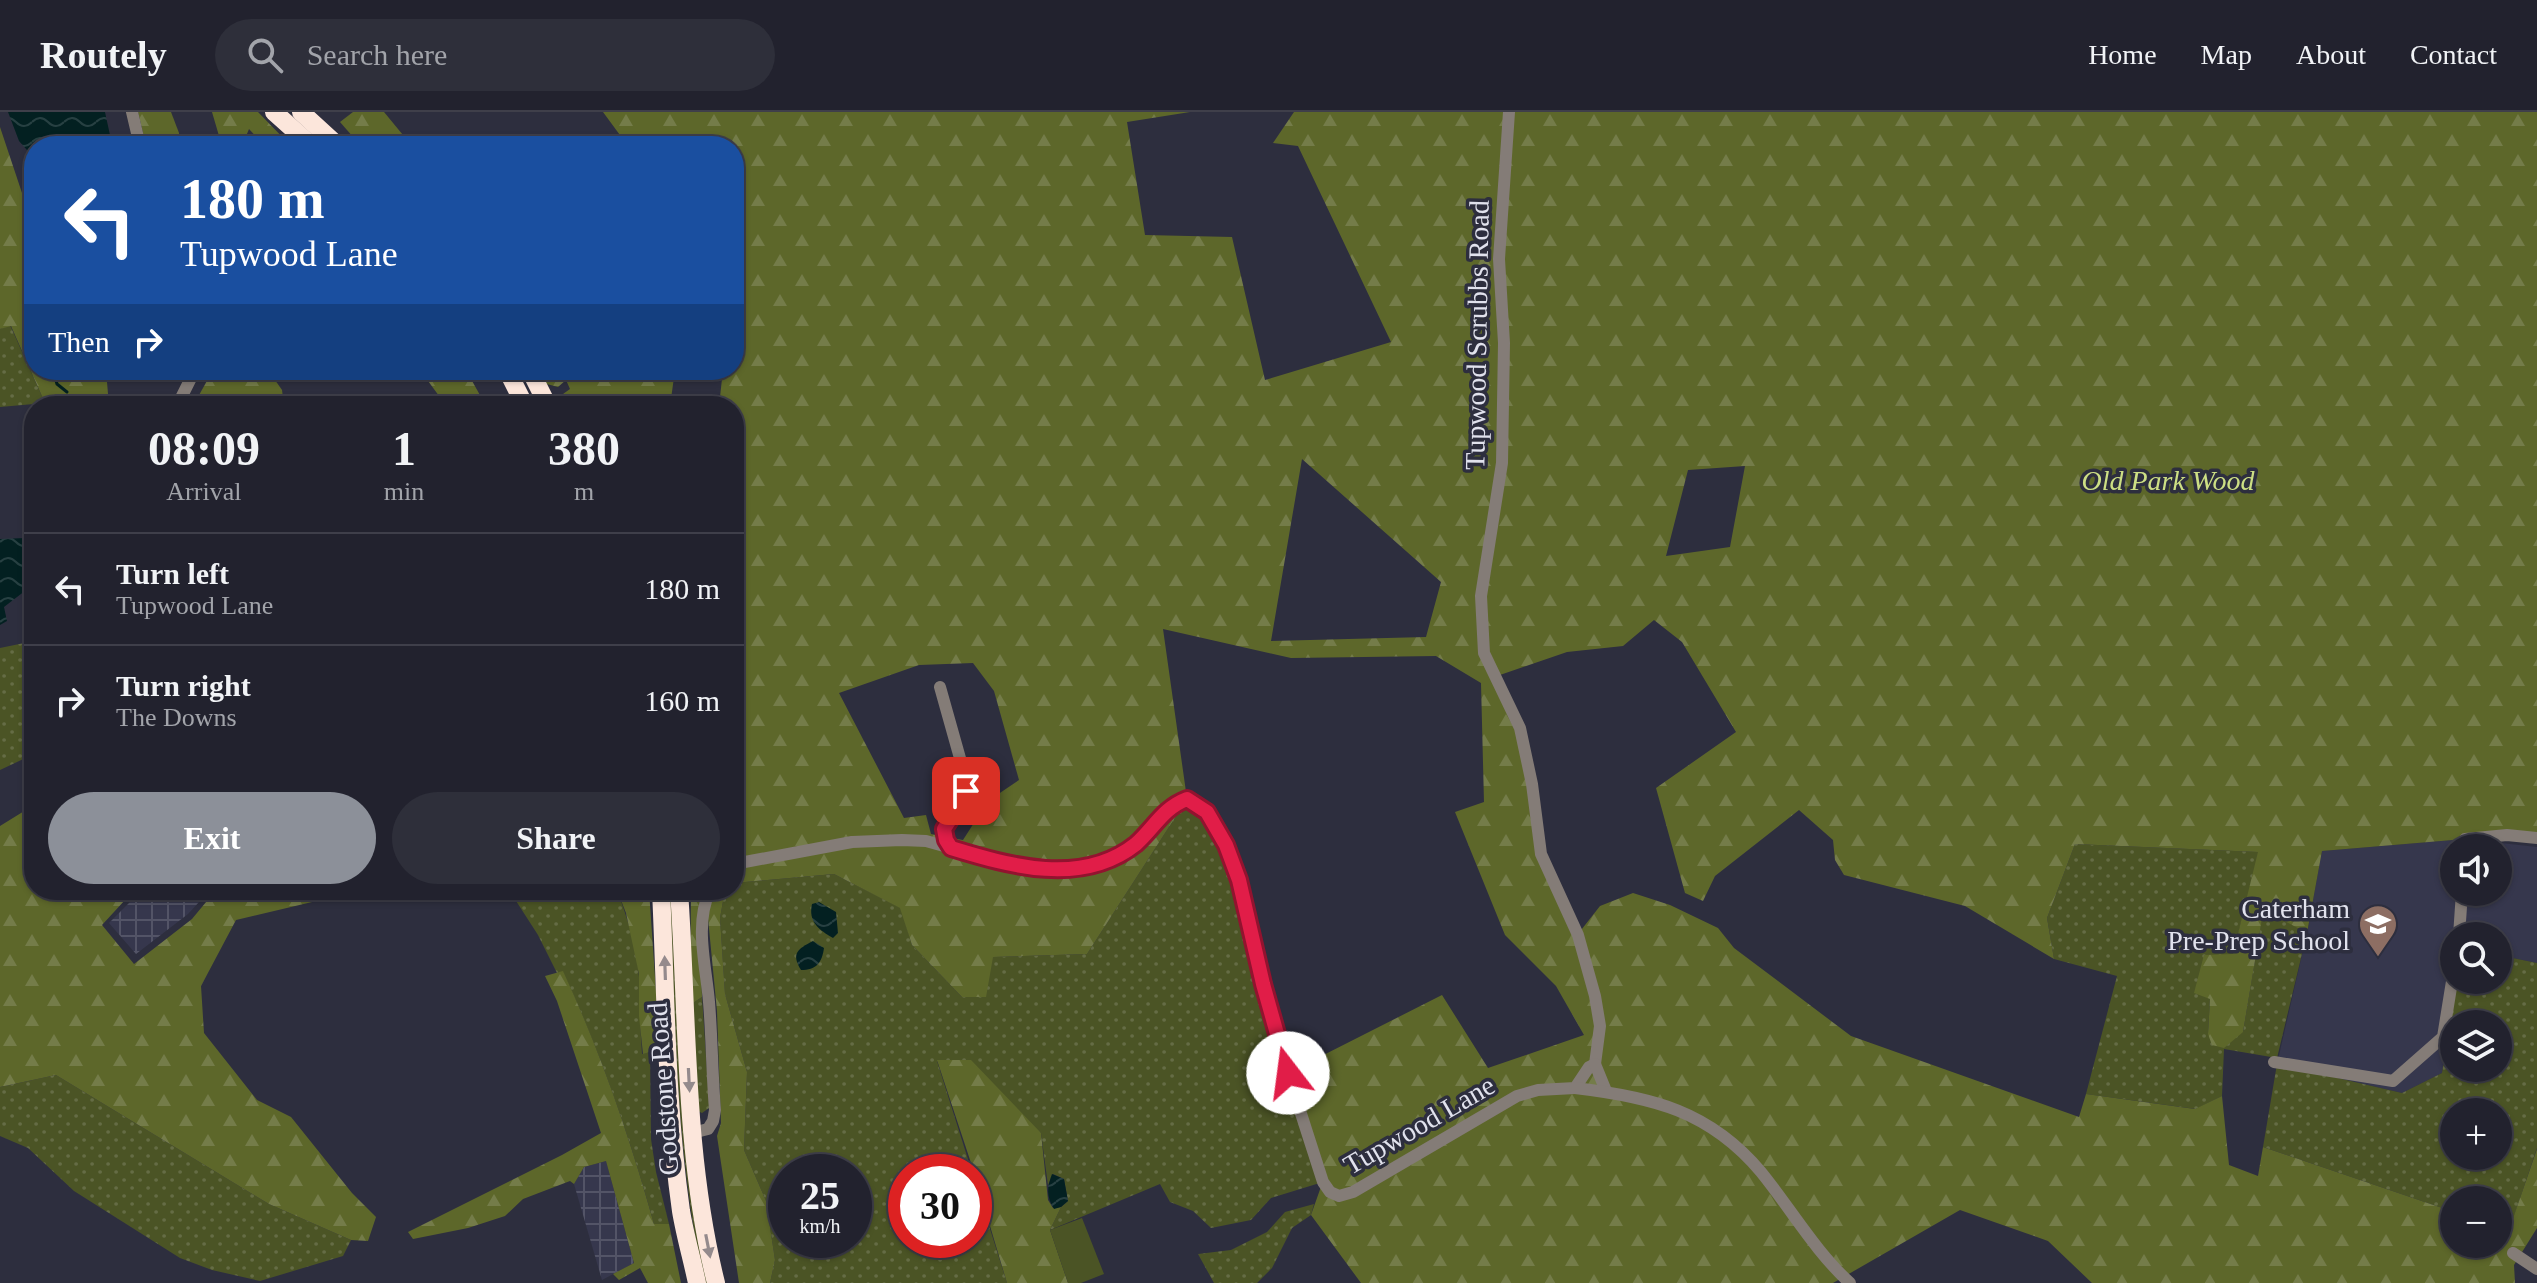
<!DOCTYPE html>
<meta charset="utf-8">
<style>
body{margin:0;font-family:Georgia,serif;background:#2e2f3a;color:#f1f3f6;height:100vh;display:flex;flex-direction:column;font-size:30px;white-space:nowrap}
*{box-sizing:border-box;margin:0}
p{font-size:26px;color:#a2a4aa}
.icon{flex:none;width:44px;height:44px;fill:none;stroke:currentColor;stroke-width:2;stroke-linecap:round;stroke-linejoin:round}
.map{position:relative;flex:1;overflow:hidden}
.panel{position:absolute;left:24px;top:284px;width:720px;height:504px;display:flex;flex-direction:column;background:#22222e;border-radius:32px;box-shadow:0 2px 6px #0004,0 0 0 2px #3f3f4a}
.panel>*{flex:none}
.top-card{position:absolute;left:24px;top:24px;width:720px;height:244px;border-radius:32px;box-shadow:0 2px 6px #0004,0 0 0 2px #3f3f4a;background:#1a4fa0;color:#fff;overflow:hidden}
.fabs{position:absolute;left:2440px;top:722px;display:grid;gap:16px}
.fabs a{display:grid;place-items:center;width:72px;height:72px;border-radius:50%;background:#22222e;box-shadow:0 2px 6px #0004,0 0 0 2px #3f3f4a;font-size:40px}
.speed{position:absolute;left:768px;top:1042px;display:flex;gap:16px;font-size:40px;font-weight:700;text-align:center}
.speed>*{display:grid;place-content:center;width:104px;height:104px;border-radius:50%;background:#22222e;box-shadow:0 2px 6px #0004,0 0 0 2px #3f3f4a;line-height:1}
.speed small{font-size:20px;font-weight:400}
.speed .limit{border:12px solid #d22;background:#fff;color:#111}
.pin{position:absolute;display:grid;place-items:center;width:68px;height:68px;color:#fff;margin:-34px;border-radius:16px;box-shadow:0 4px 12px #0006}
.me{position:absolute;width:88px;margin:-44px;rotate:345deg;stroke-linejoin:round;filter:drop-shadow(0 0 6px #0008)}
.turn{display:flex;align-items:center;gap:28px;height:168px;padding:0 24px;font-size:36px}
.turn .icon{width:104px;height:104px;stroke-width:2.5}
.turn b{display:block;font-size:56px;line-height:68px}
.then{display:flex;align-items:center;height:76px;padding:0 24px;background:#0003;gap:16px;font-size:30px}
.eta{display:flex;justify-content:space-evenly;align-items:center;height:136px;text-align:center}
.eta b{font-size:48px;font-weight:700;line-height:56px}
.button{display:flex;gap:16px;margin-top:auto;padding:16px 24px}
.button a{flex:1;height:92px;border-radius:48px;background:#8c9099;color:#fff;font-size:32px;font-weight:700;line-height:92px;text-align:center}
.button a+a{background:#2e2f3a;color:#f1f3f6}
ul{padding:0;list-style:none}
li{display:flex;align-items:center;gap:24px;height:112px;padding:0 24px;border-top:2px solid #3f3f4a}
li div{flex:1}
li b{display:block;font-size:30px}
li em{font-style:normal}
header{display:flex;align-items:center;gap:48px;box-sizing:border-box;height:112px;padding:0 40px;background:#22222e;border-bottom:2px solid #3f3f4a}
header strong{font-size:38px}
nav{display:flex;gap:44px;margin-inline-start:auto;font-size:28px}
.search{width:560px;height:72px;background:#2e2f3a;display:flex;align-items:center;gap:20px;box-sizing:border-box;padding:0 28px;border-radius:44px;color:#a2a4aa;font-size:30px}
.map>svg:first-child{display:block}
.industrial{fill:url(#industrial-grid)}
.built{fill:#36374d;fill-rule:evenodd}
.grass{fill:url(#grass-dots);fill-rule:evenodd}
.forest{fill:url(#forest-firs);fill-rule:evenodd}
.pitch{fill:#4b5425}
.water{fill:url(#water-waves)}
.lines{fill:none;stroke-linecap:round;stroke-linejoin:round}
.stream{stroke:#032021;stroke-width:3}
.minor{stroke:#847c77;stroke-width:12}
.highway{stroke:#fce6db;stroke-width:18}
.oneway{fill:#948a8c}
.route-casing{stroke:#92132f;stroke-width:20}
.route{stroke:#e11d48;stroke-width:14}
.labels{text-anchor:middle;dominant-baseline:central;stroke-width:7;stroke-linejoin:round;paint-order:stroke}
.street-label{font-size:28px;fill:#e1e2ed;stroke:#2d2e3e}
.park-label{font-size:28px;font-style:italic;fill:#cddf84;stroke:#2d2e3e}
.poi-label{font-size:28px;fill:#e1e2ed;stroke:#2d2e3e;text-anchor:end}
</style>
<header>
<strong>Routely</strong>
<div class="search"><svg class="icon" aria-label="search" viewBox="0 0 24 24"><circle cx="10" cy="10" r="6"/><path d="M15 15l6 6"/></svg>Search here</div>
<nav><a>Home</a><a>Map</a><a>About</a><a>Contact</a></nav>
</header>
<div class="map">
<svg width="2537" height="1171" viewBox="0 0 2537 1171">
<defs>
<pattern id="industrial-grid" width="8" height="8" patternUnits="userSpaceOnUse" patternTransform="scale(2)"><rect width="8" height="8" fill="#36374d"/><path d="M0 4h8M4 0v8" fill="none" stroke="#535467"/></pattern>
<pattern id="grass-dots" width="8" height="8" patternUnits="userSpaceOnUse" patternTransform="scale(2)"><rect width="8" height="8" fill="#4b5425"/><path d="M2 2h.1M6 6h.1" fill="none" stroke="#656c45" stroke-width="1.8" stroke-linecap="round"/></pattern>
<pattern id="forest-firs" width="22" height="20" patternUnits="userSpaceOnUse" patternTransform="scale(2)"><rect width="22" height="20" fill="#5d672a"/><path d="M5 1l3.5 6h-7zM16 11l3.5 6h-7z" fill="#747c49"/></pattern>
<pattern id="water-waves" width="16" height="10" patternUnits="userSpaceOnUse" patternTransform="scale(2)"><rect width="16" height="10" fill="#032021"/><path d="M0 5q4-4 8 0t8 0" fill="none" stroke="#274042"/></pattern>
</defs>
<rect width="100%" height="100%" fill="#2d2e3e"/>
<g class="industrial">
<path d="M127,778h83l-22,24 -52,40 -27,-31 21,-21z"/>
<path d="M606,1049l28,102 -32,17 -28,-96 10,-17z"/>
</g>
<path class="built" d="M2465,727l72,8v116l-39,-8v-19h-44v44h2l-14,93 -40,20 -125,-29 30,-131 15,-82zM2454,736h44v44h-44z"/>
<g class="grass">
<path d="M10,213l35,78 -45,4v-78z"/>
<path d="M34,529v113l-34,16v-122z"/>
<path d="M1187,687l20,13 32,68 84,302 -52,16 -20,22 -40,8 -18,-17 -23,-9 -10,-18 -110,46 11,-23 7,-6 -4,-22 -11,-5 -5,11 -7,-52 -104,-72 35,111h-66v68h68v-62l33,105h-237l5,-23 -9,-59 -22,-51 3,-78 -22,-78 -5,-76 5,-28h9v-7l100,-9 67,34 11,37 50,52 30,-40 95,-3zM786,1060h68v68h-68z"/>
<path d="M2075,732l184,8 -26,102 -23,45 -2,35 35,-2 19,-114 17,-1 28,16 -30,125 -53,-9 -2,47 -26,13 -110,-15 31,-118 -63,-17 -7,-41z"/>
<path d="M509,778h108c10,27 20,58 22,87 1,26 1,51 3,77l8,-2 1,87 5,33 13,52h-15c-24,-86 -53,-171 -91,-252l-6,1 -19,-38z"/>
<path d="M668,778h5l36,393h-5c-28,-129 -29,-262 -36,-393z"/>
<path d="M2498,843l39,8v185l-28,83 -11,-4v-27h-44v12l-191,-65 14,-83 125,29 40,-20 14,-93h42zM2454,912h44v44h-44zM2454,1000h44v44h-44z"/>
<path d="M702,885l7,104v7l-7,5 -6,-3 -6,-105z"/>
<path d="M56,963l213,129 82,36 -8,16 -83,25 -48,-11 -32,-12 -106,-67 -46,-43 -28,-12v-49z"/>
<path d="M1314,1092l-3,11 -19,13 -20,40 -15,15h-43l-16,-29 33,-4 36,-18 18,-20z"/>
</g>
<g class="forest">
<path d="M138,0h33l8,21 -1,13h-32z"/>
<path d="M212,0h46l33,34h-26l-16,-17 -7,17h-20z"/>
<path d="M353,0h31l28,34h-51l-21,-24z"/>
<path d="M603,0h587l-63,10 18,113 87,2 33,143 126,-38 -93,-196 -25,-3 21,-31h1243v728l-72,-1 -143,12 -15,82 -28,-15 -17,1 -19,113 -19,16 -12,-3 -4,-11 2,-35 -16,-6 10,-38 29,-1 25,-102 -183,-8 -28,74 7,41 -89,-53 -121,-31 -9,-15 -2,-20 -34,-30 -84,66 -12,25 -18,-8 -29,-105 80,-56 -54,-90 -28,-22 -31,26 -56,6 -70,24 23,52 21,126 37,80 22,-28 33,-13 37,12 48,23 16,20 117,88 228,81 7,-23 109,15 27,-13 7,69 29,11 5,-29 191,65v32h44v-17l11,3 28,-81v79l-23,37 1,18h-423l-44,-42 -88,-31 -127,73h-472l-50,-68 12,-34 -35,-108 154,-78 46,73 96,-33 -28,-49 -51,-51 -50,-123 29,-10 -3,-119 -45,-27 -145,2 -128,-29 24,170 -100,155 -94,3 -7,40h-24l-50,-52 -12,-37 -66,-34 -100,9v-477h-15l4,-36h11v-105l4,-41 -4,-1v-77h-106zM1302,347l139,123 -15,55 -155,4zM1745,354l-15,81 -64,9 22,-86zM973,551l21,28 25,89 -31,21 -25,39 -32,-6 -5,-19 -22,3 -65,-125 80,-28z"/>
<path d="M0,15l24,72 10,-1v172h72l3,36h-51l-13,-3 -34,-77 -11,3z"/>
<path d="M213,258h55l14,20 2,16h-91z"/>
<path d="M420,258h46l20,36h-43l-1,-6z"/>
<path d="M537,258h138l-5,36h-110l-4,-7 14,-10 -4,-9 -8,7 -15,-4z"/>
<path d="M34,693v85h88l3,10 -23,25 32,39 58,-45 24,-29h124l-11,8 -93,22 -35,66 3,47 53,67 34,17 61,76 24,24 -8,24 -17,-1 -82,-36 -213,-129 -56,12v-261z"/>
<path d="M617,778h32l10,146 -9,16 -7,2 -4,-38v-42l-13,-61z"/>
<path d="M691,778h11l-3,20 3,87 -12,8z"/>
<path d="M715,778h10l-5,28 5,76 22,78 -3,78 22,51 9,59 -5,23h-31l-22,-147 4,-13 -4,-112 -10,-103z"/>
<path d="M563,859c38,82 67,167 91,253h15l12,59h-33l-8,-15 -21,12 -6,-6 21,-11 -28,-102 -22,6 -10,17 -4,-3 -47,18 -18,17 -37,12 -55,11 -5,-7 154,-77 39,-22 -44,-132 -12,-25z"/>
<path d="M937,948h34l70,73 7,67 5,8 8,-1 -11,23 18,53h-61l-33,-111z"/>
</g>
<path class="pitch" d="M1082,1106l22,56 -23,9h-13l-18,-53z"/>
<g class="water">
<path d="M8,0h97l5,23 -11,11h-65v12l-15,-17z"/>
<path d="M25,426l9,2v44l-30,23 3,14 -7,4v-86z"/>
<path d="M819,790l17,10 2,21 -5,5c-14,-8 -25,-16 -21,-34z"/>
<path d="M813,829l11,7c-2,15 -8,22 -23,22 -10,-16 -4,-21 12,-29z"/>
<path d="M1052,1062l12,5 4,22 -7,6 -7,2c-8,-12 -7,-22 -2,-35z"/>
</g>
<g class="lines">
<path class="stream" d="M60,258l-5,7 2,7 10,8"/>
<g class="minor">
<path d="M132,0l8,34"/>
<path d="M1509,0l-10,147 5,84 -2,120 -21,133 3,57 36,75 12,56 9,70 37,81 17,61 5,30 -5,38"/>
<path d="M177,294l18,-36"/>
<path d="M940,575l25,89c1,21 -9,35 -21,53l2,11 5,8"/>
<path d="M2465,736v-9l42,-4 30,3"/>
<path d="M734,752l118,-22 50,-2 24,1 86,24 52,5 28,-3 16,-5 28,-19 37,-39 14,-5 20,13 19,33 13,35 24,104 25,89 35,109 7,10 9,4 14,-4 164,-96 21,-6 37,-2 14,-21 6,-3"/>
<path d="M2459,824l3,-44"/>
<path d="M2274,950l119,19 50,-44 11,-68"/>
<path d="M1595,952l11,27"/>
<path d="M1575,976c77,9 135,23 186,84 30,37 54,79 89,111"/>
<path d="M692,1021l16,-4 5,-8 2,-11c-3,-36 -3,-72 -6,-108 -3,-37 -15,-77 1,-112"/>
<path d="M2513,1141l24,16"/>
</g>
<g class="highway">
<path d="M274,0l38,34"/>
<path d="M301,0l37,34"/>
<path d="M507,258l18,36"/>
<path d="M530,258l18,36"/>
<path d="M661,778c5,107 5,215 20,321 4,24 11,48 16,72"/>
<path d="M679,778c9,131 5,265 37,393"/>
</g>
</g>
<defs><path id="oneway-solid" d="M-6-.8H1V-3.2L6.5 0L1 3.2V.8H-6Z" transform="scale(2)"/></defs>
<g class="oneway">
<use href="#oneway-solid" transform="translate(665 856) rotate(-92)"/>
<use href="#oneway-solid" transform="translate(689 968) rotate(87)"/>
<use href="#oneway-solid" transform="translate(708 1134) rotate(79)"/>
</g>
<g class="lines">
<defs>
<path id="route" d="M966,679l-9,18 -13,20 2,11 5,8c59,18 131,39 185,-4 18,-16 27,-36 51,-45l20,13 19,33 13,35 24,104 25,89"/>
</defs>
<use href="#route" class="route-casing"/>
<use href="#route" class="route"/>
</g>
<defs>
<symbol id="school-pin" viewBox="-11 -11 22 30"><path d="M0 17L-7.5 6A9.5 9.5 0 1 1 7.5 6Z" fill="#8d6e63" stroke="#2d2e3e"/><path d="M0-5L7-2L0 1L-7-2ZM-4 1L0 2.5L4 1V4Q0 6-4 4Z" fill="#fff"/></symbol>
</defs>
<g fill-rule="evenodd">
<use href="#school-pin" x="2356" y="790" width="44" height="60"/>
</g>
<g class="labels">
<g class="street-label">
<text transform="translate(1477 223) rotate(-89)">Tupwood Scrubbs Road</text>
<text transform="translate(663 977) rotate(-94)">Godstone Road</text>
<text transform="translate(1419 1013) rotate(-30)">Tupwood Lane</text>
</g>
<g class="park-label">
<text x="2168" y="368">Old Park Wood</text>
</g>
<g class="poi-label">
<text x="2350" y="796">Caterham<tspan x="2350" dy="32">Pre-Prep School</tspan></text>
</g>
</g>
</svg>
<div class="fabs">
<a><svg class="icon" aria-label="sound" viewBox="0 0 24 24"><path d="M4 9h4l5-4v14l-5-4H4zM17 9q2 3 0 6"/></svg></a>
<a><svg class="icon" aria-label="search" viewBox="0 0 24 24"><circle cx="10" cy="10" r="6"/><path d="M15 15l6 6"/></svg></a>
<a><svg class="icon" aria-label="layers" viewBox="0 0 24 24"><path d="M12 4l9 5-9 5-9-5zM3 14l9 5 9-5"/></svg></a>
<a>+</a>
<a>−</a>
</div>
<div class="speed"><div>25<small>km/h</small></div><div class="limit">30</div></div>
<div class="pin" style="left:966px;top:679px;background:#d93025"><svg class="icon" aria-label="arrive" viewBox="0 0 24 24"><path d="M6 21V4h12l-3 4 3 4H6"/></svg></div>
<svg class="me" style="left:1288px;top:961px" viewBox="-20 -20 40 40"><circle r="19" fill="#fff"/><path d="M0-13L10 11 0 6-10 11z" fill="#e11d48"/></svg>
<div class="top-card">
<div class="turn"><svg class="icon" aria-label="left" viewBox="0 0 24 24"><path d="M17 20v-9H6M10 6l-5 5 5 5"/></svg><div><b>180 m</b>Tupwood Lane</div></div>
<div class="then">Then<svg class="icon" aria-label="right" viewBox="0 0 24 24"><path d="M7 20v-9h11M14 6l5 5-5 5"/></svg></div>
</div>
<section class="panel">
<div class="eta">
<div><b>08:09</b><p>Arrival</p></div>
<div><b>1</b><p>min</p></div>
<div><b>380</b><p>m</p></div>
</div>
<ul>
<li><svg class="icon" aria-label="left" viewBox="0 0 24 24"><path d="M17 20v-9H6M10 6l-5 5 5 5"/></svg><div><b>Turn left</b><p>Tupwood Lane</p></div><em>180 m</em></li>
<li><svg class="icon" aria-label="right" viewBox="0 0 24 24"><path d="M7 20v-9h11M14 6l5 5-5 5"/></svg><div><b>Turn right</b><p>The Downs</p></div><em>160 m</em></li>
</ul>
<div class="button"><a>Exit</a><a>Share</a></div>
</section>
</div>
